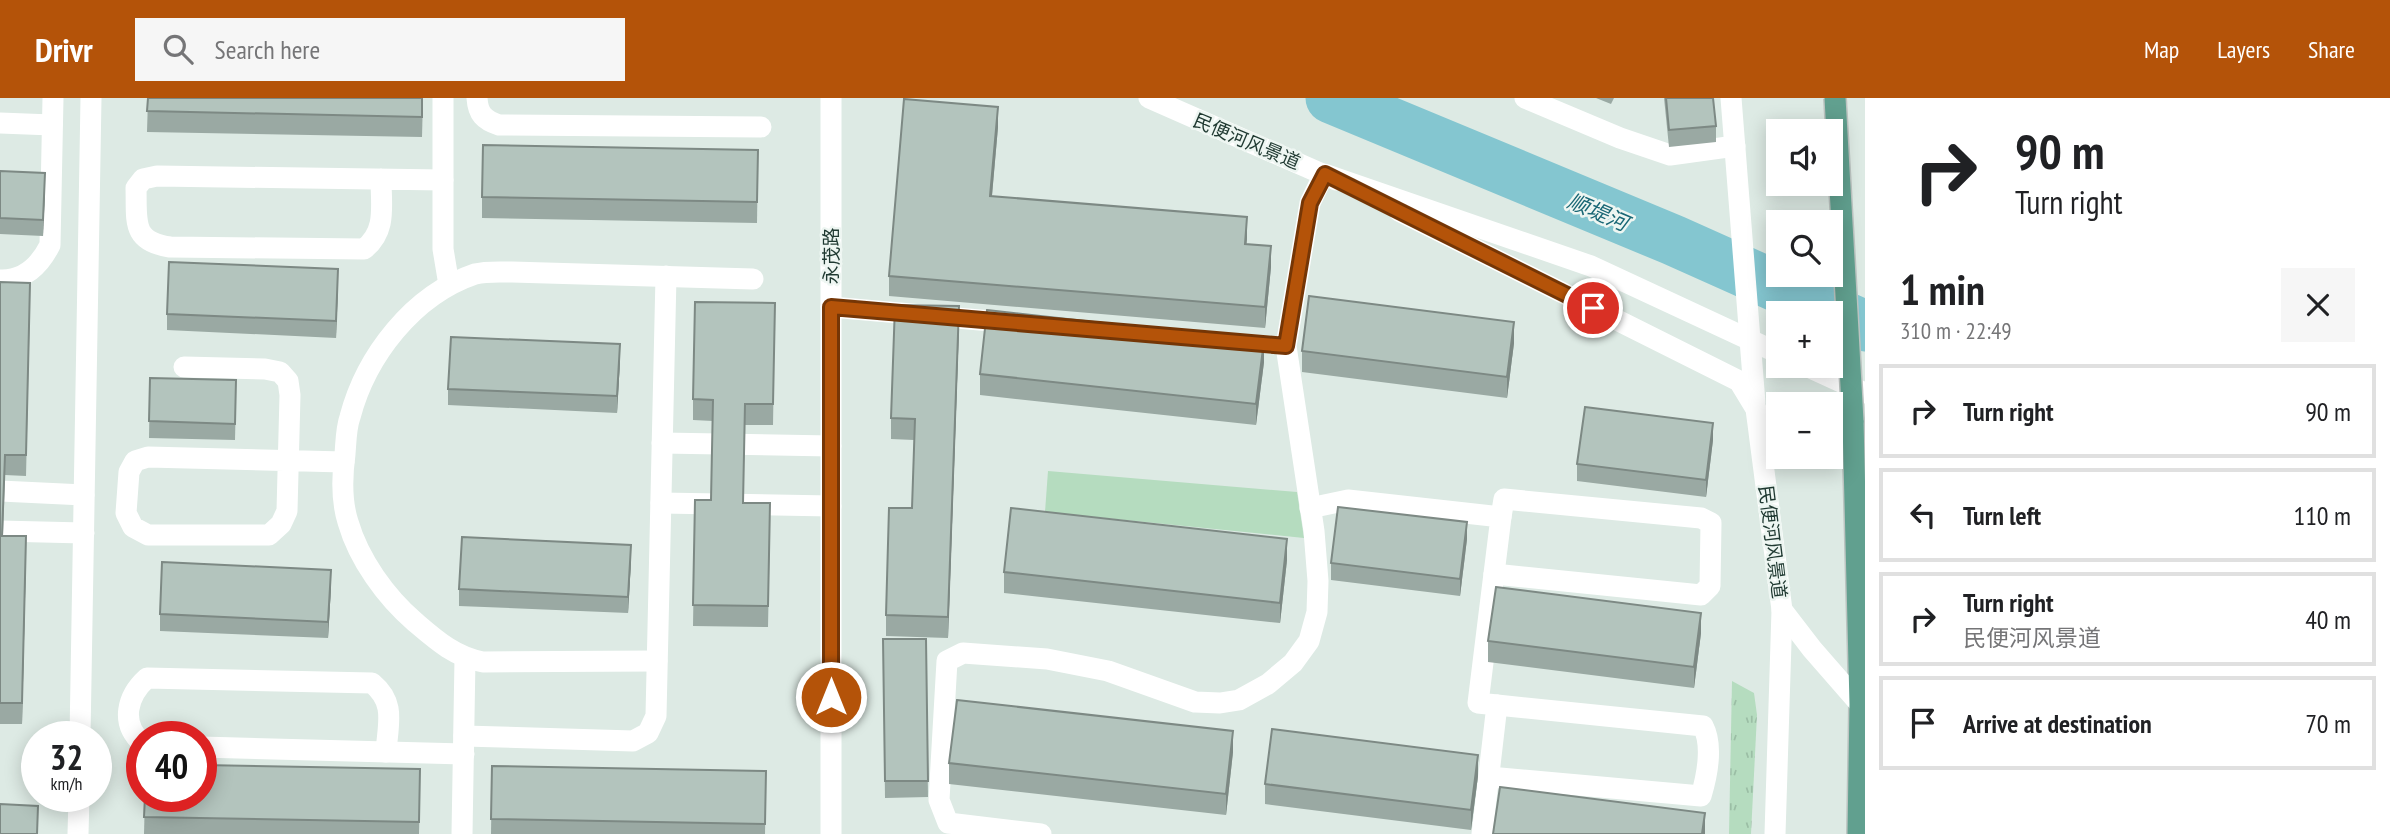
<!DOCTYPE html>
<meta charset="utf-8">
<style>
body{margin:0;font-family:"PT Sans Narrow","Noto Sans SC",sans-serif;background:#f6f6f6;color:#202124;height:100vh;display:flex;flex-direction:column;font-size:26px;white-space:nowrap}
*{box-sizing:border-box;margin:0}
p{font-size:23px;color:#757577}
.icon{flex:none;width:38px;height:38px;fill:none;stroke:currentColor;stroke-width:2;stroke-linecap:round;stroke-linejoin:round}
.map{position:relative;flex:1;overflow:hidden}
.side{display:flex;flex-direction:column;background:#fff;width:525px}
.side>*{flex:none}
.banner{background:#fff;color:#202124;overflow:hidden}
.buttons{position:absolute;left:1766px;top:21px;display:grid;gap:14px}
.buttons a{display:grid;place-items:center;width:77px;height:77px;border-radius:0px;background:#fff;box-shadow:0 4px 18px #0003;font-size:35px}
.speed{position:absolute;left:21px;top:623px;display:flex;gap:14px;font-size:35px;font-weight:700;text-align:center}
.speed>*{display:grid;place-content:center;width:91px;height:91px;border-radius:50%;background:#fff;box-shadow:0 4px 18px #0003;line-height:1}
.speed small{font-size:18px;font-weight:400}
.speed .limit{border:10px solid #d22;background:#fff;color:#111}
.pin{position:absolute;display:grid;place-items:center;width:60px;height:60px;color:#fff;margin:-30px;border:4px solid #fff;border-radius:50%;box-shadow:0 2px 7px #0007}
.me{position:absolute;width:77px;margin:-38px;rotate:0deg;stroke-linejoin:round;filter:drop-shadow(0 0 5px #0008)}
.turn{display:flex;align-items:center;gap:24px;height:147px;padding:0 35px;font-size:32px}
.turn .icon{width:91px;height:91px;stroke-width:2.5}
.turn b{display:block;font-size:49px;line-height:60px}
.round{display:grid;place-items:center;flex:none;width:74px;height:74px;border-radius:0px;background:#f6f6f6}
.head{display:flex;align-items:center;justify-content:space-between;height:119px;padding:0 35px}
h1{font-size:42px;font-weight:800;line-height:52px}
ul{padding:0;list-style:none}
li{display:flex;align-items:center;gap:21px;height:94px;margin:0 14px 10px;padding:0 21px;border:4px solid #e0e0e0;border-radius:0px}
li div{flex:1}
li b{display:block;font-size:26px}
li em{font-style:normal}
header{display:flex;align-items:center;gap:42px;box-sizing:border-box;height:98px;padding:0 35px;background:#b45309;color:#fff}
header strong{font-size:33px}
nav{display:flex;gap:38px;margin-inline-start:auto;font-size:24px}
.search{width:490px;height:63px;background:#f6f6f6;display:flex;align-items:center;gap:18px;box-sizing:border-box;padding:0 24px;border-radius:0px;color:#757577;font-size:26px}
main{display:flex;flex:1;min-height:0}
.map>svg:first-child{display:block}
.grass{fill:url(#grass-tufts)}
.garden{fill:#b5dcbf}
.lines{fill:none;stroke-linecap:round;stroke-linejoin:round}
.river{stroke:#84c6d0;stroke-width:51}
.major-casing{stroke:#bcc4c1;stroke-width:24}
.minor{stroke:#fff;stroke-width:21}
.major{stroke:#61a08f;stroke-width:21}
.major-bridge-casing{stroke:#bcc4c1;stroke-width:24;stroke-linecap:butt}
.major-bridge{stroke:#61a08f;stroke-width:21}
.wall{fill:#9aa9a3}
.shaded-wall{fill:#7d8984}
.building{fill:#b3c4bd;stroke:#7d8984;stroke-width:2}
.route-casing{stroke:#753606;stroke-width:18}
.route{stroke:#b45309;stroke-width:12}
.labels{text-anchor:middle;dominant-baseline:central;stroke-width:5;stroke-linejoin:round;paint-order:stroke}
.street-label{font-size:19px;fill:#1f3931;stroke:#eef6f2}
.water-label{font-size:21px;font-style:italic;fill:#196775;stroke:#eef6f2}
</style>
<header>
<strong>Drivr</strong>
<div class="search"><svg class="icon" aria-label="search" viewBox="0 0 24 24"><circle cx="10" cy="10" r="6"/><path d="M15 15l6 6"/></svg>Search here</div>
<nav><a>Map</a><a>Layers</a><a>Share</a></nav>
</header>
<main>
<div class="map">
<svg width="1865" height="736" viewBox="0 0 1865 736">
<defs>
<pattern id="grass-tufts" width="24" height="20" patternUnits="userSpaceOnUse" patternTransform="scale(1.75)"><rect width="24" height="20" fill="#b5dcbf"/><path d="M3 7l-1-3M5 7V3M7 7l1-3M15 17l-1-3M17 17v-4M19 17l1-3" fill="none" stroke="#9bbea5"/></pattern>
</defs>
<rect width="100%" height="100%" fill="#ddeae4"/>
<path class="grass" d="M1732,583l22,12 3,22 -6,119h-22z"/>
<path class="garden" d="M1048,373l249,21 7,46 -259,-26z"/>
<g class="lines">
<path class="river" d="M1331,0l342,142 192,86"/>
<defs>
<path id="major" d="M1853,323l7,283 -2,130"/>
</defs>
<use href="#major" class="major-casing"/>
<g class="minor">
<path d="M443,0v151l6,36"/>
<path d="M477,0c1,16 7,22 22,27l262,2"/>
<path d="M1149,0l187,82"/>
<path d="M1525,0l95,40 50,17 65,-9"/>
<path d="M1731,0l24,305"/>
<path d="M0,25l52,2"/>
<path d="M381,81c0,27 6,52 -17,70l-194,-2c-39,-6 -33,-26 -34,-59l7,-9 14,-3 286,4"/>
<path d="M1399,113l340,170 17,28 26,201 30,39 48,55"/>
<path d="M0,182c24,1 40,-15 50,-35l3,-147"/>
<path d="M831,209l183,16"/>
<path d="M1806,268l59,27"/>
<path d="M184,269l81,2 15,3 8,9 2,14 -3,116 -6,13 -12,11h-121l-15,-8 -7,-14 3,-41 6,-11 13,-4 196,5"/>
<path d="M662,345l169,3"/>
<path d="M0,393l84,4"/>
<path d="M661,405l170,3"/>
<path d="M1310,410l38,-8 153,17 -23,186 19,2 -15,129"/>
<path d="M0,433l84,2"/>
<path d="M1494,476l207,21 9,-9 1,-63 -10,-5 -197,-19 -3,18"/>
<path d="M657,563l-174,1c-28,-5 -47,-22 -68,-40 -29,-25 -56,-62 -67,-100 -7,-22 -6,-46 -3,-68 1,-12 1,-26 5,-37 16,-61 63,-122 125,-143 11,-3 25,-2 37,-2l241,7"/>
<path d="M464,638l169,5 15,-8 8,-17 10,-440"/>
<path d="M80,639l11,-639"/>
<path d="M142,645c-22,-20 -15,-47 5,-65l225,5c24,20 16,40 14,69"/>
<path d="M201,649l263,7"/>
<path d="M1489,679l212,19c6,-20 12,-51 2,-70l-206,-21"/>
<path d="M78,736l1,-38"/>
<path d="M462,736l3,-175"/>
<path d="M831,736v-736"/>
<path d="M1041,736l-93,-11 -9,-23 8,-139 16,-8 84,6 61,12 87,31 25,1 19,-3 29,-16 25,-21 16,-22 8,-29 1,-31 -4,-50 -28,-185 24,-143 14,-29 267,92 187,87"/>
<path d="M1775,736l7,-224"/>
</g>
<use href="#major" class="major"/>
<defs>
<path id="major-bridge" d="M1835,0l18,323"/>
</defs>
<use href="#major-bridge" class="major-bridge-casing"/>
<use href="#major-bridge" class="major-bridge"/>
</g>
<g class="wall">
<path d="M148,0h275l-1,39 -275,-5z"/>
<path d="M1596,0h18l-3,6z"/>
<path d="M1664,0h49l3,28v16l-47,5z"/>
<path d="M998,29l-6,69 255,42 -1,6 25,23 -6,61 -376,-32v-20z"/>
<path d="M758,52l-1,73 -275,-5v-21z"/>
<path d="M0,73l45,19 -2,46 -43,-2z"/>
<path d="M0,184l30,22 -4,172 -21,-1 -2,61 23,21 -4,167h-22z"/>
<path d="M338,188l-2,52 -169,-8v-16z"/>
<path d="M775,205l-2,122h-28l-2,78 27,21 -2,103 -75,-1 2,-126h16l2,-79 -20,-1v-21z"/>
<path d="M959,229l-11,311 -62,-2v-21l26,-107 2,-68 -23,-1v-21z"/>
<path d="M1514,245l-7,55 -205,-26v-21z"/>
<path d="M620,263l-3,52 -169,-8v-16z"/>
<path d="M1264,264l-8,63 -276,-30v-21z"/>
<path d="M150,280l86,19 -1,43 -86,-2z"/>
<path d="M1713,342l-7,57 -129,-16v-17z"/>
<path d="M1467,441l-7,57 -129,-16v-17z"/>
<path d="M1287,462l-7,63 -276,-30v-21z"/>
<path d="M631,463l-3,52 -169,-7v-17z"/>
<path d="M331,489l-3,51 -168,-7v-17z"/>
<path d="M1701,535l-7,55 -206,-26v-21z"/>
<path d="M883,541h43l2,158 -43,1z"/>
<path d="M1233,654l-7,63 -277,-31v-21z"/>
<path d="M492,668l274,5 -1,63h-274z"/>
<path d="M1478,678l-7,54 -206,-26v-20z"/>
<path d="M420,692l-1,44h-275l1,-38z"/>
</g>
<g class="shaded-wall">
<path d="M998,9v20l-8,90v-21z"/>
<path d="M45,75v17l-2,46v-16z"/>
<path d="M1247,119v21l-2,27v-21z"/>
<path d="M1271,148v21l-6,61v-21z"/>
<path d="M338,171v17l-2,52v-17z"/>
<path d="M959,208v21l-11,311v-21z"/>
<path d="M1514,224v21l-7,55v-21z"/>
<path d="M1264,243v21l-8,63v-21z"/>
<path d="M620,246v17l-3,52v-17z"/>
<path d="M1713,325v17l-7,57v-17z"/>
<path d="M1467,424v17l-7,57v-17z"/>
<path d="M26,438v21l-4,167v-21z"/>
<path d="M1287,441v21l-7,63v-20z"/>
<path d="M631,447v16l-3,52v-16z"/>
<path d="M331,472v17l-3,51v-16z"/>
<path d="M1701,515v20l-7,55v-21z"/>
<path d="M1233,633v21l-7,63v-21z"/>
<path d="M1478,657v21l-7,54v-20z"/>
<path d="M1705,715v21h-3z"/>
</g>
<g class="building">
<path d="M148,0h274v19l-275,-6z"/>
<path d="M1666,0h47l3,28 -47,4z"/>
<path d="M904,1l94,8 -8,89 257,21 -2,27 26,2 -6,61 -376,-31z"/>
<path d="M483,47l275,5 -1,52 -275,-5z"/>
<path d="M0,73l45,2 -2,47 -43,-2z"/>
<path d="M169,164l169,7 -2,52 -169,-7z"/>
<path d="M0,184l30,1 -4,172h-21l-3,81h24l-4,167h-22z"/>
<path d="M1309,198l205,26 -7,55 -205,-26z"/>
<path d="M695,204l80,1 -2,101h-28l-2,99h27l-2,103 -75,-1 2,-105h16l2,-100 -20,-1z"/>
<path d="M895,207l64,1 -11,311 -62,-2 3,-107h23l3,-89 -24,-1z"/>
<path d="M987,212l277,31 -8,63 -276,-30z"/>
<path d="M451,239l169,7 -3,52 -169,-7z"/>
<path d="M150,280l86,2 -1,44 -86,-3z"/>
<path d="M1585,309l128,16 -7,57 -129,-16z"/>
<path d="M1338,409l129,15 -7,57 -129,-16z"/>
<path d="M1011,410l276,31 -7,64 -276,-31z"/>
<path d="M462,439l169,8 -3,52 -169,-8z"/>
<path d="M162,464l169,8 -3,52 -168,-8z"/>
<path d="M1496,489l205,26 -7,54 -206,-26z"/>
<path d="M883,541h43l2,142h-43z"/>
<path d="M957,602l276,31 -7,63 -277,-31z"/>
<path d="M1272,631l206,26 -7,55 -206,-26z"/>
<path d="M201,667l219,4 -1,53 -275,-5 1,-21h56z"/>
<path d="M492,668l274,5 -1,53 -274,-5z"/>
<path d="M1500,689l205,26 -3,21h-209z"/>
<path d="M0,706l38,2 -1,28h-37z"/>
</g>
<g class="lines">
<defs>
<path id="route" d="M831,599v-390l455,39 24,-143 15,-29 268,134"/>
</defs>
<use href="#route" class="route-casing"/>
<use href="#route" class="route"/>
</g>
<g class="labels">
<g class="street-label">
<text transform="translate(1247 43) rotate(23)">民便河风景道</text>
<text transform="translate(831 158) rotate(-90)">永茂路</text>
<text transform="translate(1773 444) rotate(83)">民便河风景道</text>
</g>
<g class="water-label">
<text transform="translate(1598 114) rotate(23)">顺堤河</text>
</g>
</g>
</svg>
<div class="buttons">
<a><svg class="icon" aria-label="sound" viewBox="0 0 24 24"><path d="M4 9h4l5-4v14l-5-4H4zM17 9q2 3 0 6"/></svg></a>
<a><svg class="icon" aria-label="search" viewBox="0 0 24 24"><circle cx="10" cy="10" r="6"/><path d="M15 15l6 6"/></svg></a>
<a>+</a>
<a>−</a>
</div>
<div class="speed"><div>32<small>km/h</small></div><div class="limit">40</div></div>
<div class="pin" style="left:1593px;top:210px;background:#d93025"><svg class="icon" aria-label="arrive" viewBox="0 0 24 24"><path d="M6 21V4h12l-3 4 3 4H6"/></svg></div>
<svg class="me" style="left:831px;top:599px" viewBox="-20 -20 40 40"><circle r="17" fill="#b45309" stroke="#fff" stroke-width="3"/><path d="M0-11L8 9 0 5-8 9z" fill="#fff"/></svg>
</div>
<section class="side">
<div class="banner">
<div class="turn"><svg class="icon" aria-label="right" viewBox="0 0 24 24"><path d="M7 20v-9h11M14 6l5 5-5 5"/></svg><div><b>90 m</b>Turn right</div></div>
</div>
<div class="head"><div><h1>1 min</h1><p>310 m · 22:49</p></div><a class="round"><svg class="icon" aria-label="close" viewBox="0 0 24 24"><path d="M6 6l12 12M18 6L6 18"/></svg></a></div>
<ul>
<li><svg class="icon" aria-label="right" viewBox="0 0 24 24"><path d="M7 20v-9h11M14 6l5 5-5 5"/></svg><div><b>Turn right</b></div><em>90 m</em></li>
<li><svg class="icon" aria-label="left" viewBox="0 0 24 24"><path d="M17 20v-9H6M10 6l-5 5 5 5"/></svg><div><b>Turn left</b></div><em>110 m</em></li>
<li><svg class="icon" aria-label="right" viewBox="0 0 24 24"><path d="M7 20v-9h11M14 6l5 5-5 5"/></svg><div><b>Turn right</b><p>民便河风景道</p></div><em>40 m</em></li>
<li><svg class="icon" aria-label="arrive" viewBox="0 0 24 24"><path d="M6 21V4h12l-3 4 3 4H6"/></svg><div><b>Arrive at destination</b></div><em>70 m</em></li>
</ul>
</section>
</main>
